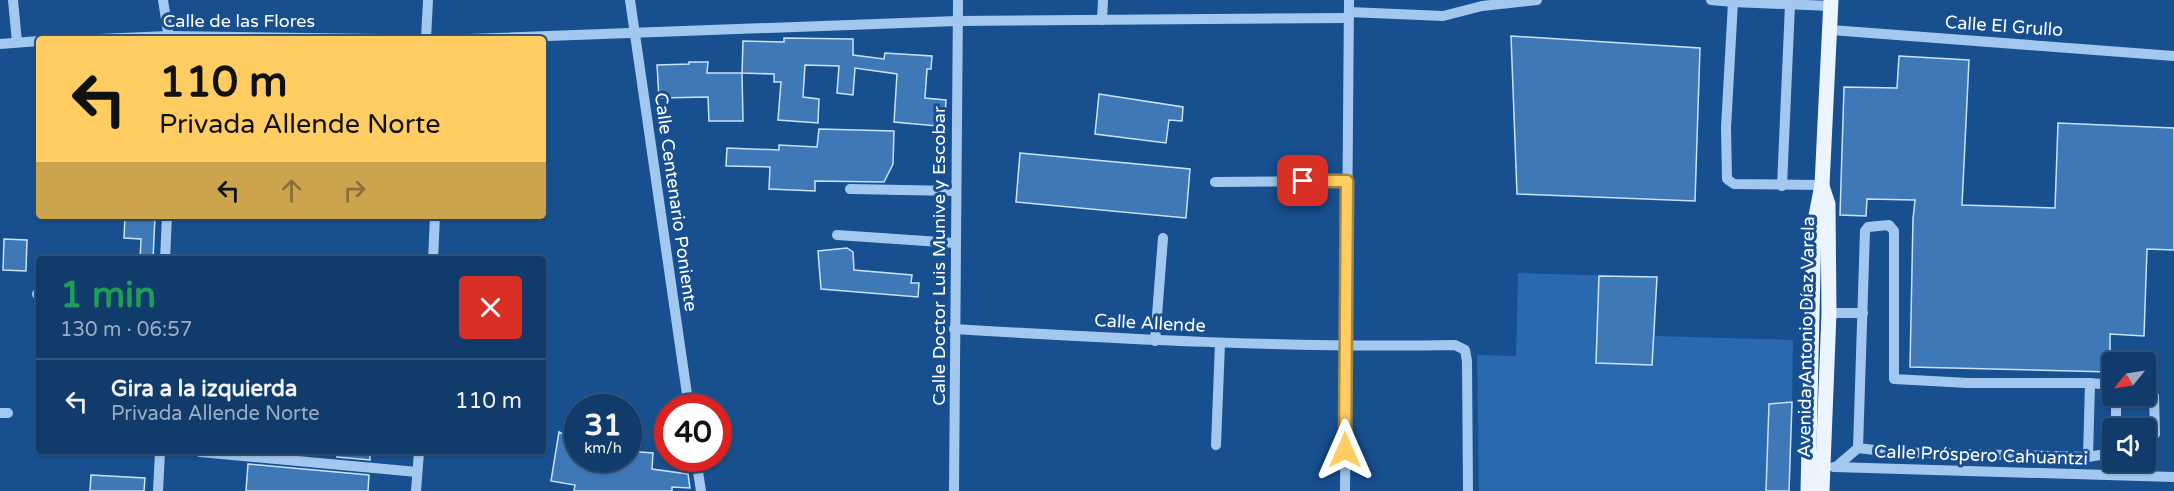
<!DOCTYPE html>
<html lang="es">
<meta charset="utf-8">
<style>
body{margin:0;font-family:"Varela Round",sans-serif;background:#1e4673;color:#f1f3f6;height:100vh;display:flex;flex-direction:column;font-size:22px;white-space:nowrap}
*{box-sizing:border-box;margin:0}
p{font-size:20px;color:#9cadc1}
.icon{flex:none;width:33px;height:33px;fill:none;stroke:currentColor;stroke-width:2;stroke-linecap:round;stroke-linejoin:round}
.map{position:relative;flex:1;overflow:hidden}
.drawer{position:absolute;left:36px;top:256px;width:510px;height:198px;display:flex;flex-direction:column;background:#113b6b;border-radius:6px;box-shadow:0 2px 4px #0004,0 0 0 2px #30557e}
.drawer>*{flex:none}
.hud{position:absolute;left:36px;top:36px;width:510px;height:183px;border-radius:6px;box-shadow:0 2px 4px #0004,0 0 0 2px #30557e;background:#ffcd62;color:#111;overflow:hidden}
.needle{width:39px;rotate:240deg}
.fabs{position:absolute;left:2102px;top:352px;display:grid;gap:12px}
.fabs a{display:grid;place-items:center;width:54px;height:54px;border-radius:6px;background:#113b6b;box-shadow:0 2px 4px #0004,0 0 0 2px #30557e;font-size:30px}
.speed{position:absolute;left:564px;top:394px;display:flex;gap:12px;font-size:30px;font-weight:700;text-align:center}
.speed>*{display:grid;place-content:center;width:78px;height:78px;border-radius:50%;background:#113b6b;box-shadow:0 2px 4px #0004,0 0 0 2px #30557e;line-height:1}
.speed small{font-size:15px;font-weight:400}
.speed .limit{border:9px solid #d22;background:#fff;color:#111}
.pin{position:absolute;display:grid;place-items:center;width:51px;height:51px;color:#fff;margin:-26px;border-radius:12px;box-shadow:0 3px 9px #0006}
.me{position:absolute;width:66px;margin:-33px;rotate:0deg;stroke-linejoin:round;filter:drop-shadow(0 0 4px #0008)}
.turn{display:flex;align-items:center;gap:21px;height:126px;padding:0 24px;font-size:27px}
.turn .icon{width:78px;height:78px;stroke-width:2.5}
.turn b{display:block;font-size:42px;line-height:51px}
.lanes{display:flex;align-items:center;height:57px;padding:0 24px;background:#0003;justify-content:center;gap:30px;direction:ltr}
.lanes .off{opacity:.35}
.round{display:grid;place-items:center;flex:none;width:63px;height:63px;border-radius:6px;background:#1e4673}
.overview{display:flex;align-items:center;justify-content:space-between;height:102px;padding:0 24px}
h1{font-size:36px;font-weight:700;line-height:45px;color:#1e9e55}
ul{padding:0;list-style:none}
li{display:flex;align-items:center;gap:18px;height:84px;padding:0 24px;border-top:2px solid #30557e}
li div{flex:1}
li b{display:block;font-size:22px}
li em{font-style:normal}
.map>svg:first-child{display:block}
.green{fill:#2969ad}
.building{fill:#3f78b7;stroke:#cae2fb;stroke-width:1.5}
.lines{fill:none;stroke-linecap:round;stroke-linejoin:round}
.minor{stroke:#a3c8ef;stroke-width:10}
.major{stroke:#ecf4ff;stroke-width:15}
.route-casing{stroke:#a68540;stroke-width:15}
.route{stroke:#ffcd62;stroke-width:10}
.labels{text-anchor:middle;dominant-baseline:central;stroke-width:6;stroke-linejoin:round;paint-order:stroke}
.street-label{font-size:18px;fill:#fff;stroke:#174f8f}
</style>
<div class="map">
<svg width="2174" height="491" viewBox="0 0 2174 491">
<rect width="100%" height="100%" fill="#174f8f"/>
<path class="green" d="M1518,273l139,4 -2,59 138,4 -1,62 -23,3 -4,86h-286l-2,-136 39,1z"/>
<g class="building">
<path d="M1511,36l189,12 -5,153 -178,-7z"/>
<path d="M784,38l69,1v16l31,4 1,-6 47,3 -1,13h-4l-2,29 21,2 -1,15h-7l-1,11 -43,-4 3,-48 -42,-6 -2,27 -16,-2 2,-27 -34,-1 -2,32 16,2 -1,24 -40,-3 3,-38h-7v-8l-32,-1 1,-32 41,1z"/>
<path d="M1899,56l70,4 -7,145 93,3 3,-85 116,5v122l-27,-1 -3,87 -34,-2v38l-200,-5 3,-148 2,-19 -48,-1 -1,17 -26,-1 4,-128 53,1z"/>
<path d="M689,62h19l-1,11h35l1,48h-34l-1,-24 -49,1 -2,-33 32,-1z"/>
<path d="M1099,94l84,13 -1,14 -13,-1 -3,23 -71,-9z"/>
<path d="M819,129l75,2 -1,33 -9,18 -69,-1v10l-46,-2 1,-22 -44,-1 1,-18 52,2v-5l38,2z"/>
<path d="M1020,153l170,16 -4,49 -170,-16z"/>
<path d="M125,216h30l-2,44h-13l1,-21 -17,-1z"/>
<path d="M4,239l23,1 -1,31 -23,-1z"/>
<path d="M847,248l6,4 1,18 58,5 -1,8h8l-1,14 -97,-8 -3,-38z"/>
<path d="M1599,276l58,1 -5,88 -56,-2z"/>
<path d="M1792,402l-3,89h-23l3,-87z"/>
<path d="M559,432l19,10v17h50v-8l25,2 -1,16 36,5 2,14 -18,-1v4h-98l1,-6 -24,-4z"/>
<path d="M337,452h33v8l-33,-3z"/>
<path d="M248,464l121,11 -1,16h-122z"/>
<path d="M91,475l54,3 -1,13h-54z"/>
</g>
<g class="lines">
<g class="minor">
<path d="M13,0l4,42"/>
<path d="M163,0l6,39"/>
<path d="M630,0l59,408"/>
<path d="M1711,0l22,2 -7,126 1,51 7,5 88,1"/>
<path d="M1733,2l98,4"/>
<path d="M1349,12l94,4 39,-10 55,-6"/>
<path d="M1102,20l1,-20"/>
<path d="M1831,30l343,26"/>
<path d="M99,39l69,-3 210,3"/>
<path d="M426,39l2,-39"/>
<path d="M469,39l488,-18 392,-3"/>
<path d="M0,44l39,-3"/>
<path d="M1215,182l132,-1"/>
<path d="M1782,186l8,-181"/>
<path d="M850,189l105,2"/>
<path d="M837,235l118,8"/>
<path d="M165,260l2,-44"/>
<path d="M433,260l2,-44"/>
<path d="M37,294h2"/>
<path d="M1829,313h34"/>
<path d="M954,329c167,10 333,19 501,16l10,5 2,11 1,130"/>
<path d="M1155,341l8,-103"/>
<path d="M2090,383l22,2"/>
<path d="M2145,387l9,9 1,38 -10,13"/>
<path d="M0,413h8"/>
<path d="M2116,429v-33"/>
<path d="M1216,445l4,-102"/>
<path d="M200,452l217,20"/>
<path d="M2088,457l24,-4"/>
<path d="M696,459l5,32"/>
<path d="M1834,467l340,10"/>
<path d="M1836,467l22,-19 7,-217 3,-4 21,-2 5,6v148l74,4h122l-2,74 -197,-5 -33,-4"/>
<path d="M158,491l2,-39"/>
<path d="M416,491l3,-39"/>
<path d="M954,491l4,-491"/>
<path d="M1345,491l4,-491"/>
</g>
<g class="major">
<path d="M1808,491l6,-265 8,-41 9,-185"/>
<path d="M1822,491l7,-178 -1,-109 -6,-18"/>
</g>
</g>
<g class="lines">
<defs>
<path id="route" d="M1303,181h44l-2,269"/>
</defs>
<use href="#route" class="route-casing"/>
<use href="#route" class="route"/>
</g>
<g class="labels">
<g class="street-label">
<text x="239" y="21">Calle de las Flores</text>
<text transform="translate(2004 26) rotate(4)">Calle El Grullo</text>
<text transform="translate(676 202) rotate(82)">Calle Centenario Poniente</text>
<text transform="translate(939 256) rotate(-90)">Calle Doctor Luis Munive y Escobar</text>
<text transform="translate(1150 323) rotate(3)">Calle Allende</text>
<text transform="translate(1806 337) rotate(-89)">Avenida Antonio Díaz Varela</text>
<text transform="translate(1981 455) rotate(2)">Calle Próspero Cahuantzi</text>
</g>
</g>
</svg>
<div class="fabs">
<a><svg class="needle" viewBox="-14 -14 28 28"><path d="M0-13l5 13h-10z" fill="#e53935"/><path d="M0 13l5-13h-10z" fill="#9cadc1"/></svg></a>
<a><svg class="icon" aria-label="sound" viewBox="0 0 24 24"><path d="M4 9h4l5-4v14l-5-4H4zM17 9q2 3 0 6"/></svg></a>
</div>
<div class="speed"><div>31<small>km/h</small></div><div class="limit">40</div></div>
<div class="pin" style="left:1303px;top:181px;background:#d93025"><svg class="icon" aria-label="arrive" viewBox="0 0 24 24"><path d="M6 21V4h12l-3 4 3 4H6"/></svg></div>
<svg class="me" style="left:1345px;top:450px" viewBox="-20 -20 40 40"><path d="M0-17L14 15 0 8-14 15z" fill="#ffcd62" stroke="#fff" stroke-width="4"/></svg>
<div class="hud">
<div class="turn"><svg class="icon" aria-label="left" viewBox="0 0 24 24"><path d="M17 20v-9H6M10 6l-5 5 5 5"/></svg><div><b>110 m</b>Privada Allende Norte</div></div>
<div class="lanes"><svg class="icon" aria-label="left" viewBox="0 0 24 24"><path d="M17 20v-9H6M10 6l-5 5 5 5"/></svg><svg class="icon off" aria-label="ahead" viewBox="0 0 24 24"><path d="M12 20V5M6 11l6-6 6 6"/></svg><svg class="icon off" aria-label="right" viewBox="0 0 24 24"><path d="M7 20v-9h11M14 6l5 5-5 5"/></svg></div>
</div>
<section class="drawer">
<div class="overview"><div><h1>1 min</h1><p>130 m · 06:57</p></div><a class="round" style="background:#d93025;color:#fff"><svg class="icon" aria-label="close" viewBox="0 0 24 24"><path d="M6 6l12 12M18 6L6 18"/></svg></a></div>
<ul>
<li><svg class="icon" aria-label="left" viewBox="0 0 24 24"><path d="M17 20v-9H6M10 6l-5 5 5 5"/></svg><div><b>Gira a la izquierda</b><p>Privada Allende Norte</p></div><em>110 m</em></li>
</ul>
</section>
</div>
